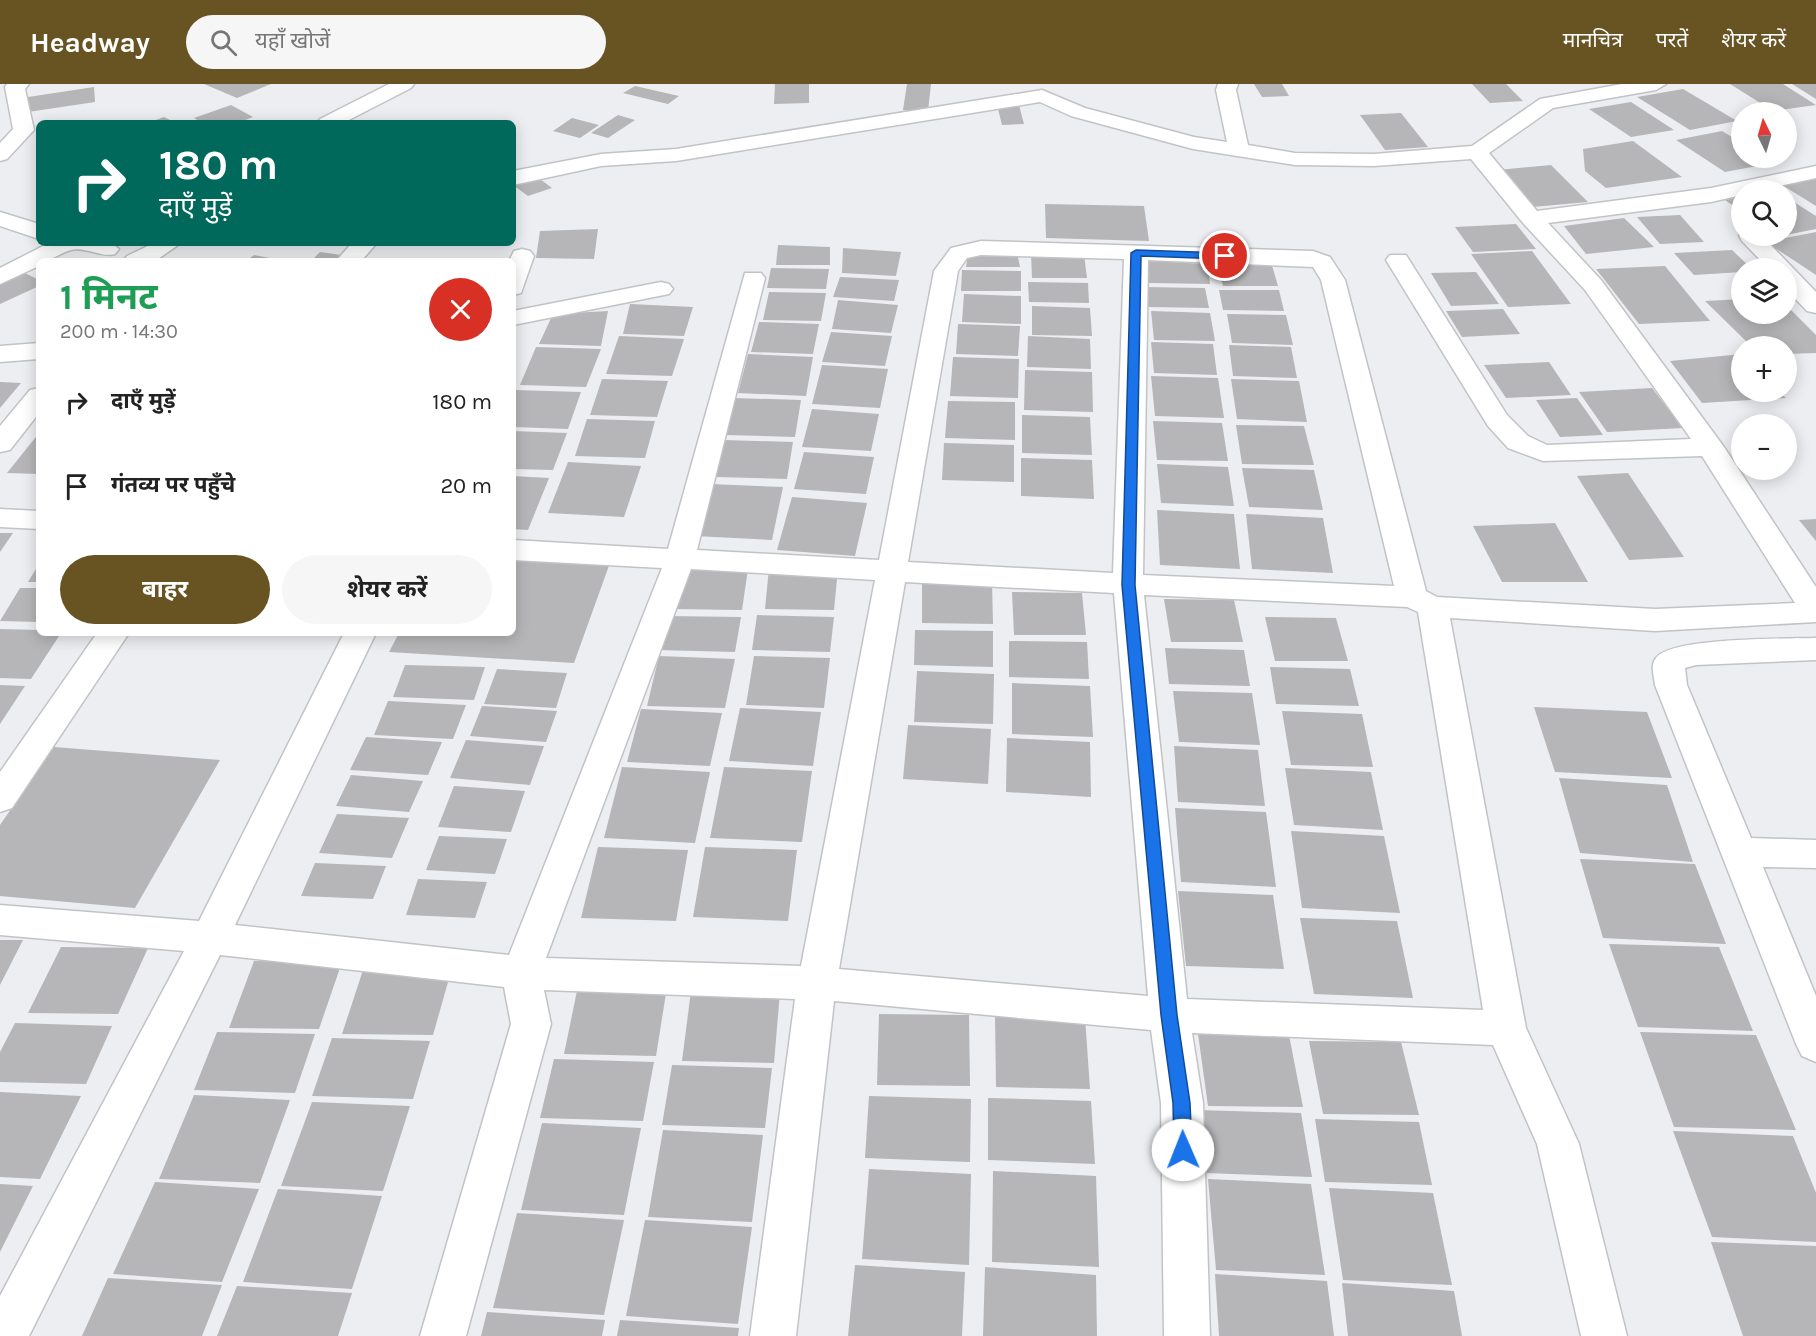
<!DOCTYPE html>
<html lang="hi">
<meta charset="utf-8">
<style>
body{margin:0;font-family:Karla,"Noto Sans Devanagari",sans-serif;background:#f6f6f6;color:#222;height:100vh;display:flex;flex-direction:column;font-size:22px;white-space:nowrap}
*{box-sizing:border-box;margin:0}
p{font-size:20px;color:#767676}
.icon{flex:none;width:33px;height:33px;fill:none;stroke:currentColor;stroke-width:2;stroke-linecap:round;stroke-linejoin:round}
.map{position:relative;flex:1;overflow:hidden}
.details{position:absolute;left:36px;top:174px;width:480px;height:378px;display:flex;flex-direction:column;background:#fff;border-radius:9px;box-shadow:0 3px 15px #0003}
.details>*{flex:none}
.banner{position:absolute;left:36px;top:36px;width:480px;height:126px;border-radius:9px;box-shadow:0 3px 15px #0003;background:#00695c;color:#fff;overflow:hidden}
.needle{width:39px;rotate:355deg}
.buttons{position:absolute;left:1731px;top:18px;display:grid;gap:12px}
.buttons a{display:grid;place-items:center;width:66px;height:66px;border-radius:50%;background:#fff;box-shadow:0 3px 15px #0003;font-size:30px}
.pin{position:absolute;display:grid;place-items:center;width:51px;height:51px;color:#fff;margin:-26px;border:3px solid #fff;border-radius:50%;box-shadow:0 2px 6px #0007}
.me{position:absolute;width:66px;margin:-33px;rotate:359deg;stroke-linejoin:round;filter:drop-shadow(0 0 4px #0008)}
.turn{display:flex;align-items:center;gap:21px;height:126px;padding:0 24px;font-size:27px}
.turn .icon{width:78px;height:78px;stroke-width:2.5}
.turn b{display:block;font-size:42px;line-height:51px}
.round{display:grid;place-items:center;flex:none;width:63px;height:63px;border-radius:32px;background:#f6f6f6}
.summary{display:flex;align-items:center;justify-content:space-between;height:102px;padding:0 24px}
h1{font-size:36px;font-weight:700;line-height:45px;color:#1e9e55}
.cta{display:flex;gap:12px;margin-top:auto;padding:12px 24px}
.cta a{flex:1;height:69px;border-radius:36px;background:#685423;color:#fff;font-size:24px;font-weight:700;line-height:69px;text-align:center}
.cta a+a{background:#f6f6f6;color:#222}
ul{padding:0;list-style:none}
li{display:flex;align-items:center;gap:18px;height:84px;padding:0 24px}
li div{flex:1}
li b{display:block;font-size:22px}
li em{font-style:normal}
header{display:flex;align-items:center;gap:36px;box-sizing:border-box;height:84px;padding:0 30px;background:#685423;color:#fff}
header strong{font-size:28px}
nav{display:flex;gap:33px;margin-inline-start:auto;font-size:21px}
.search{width:420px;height:54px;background:#f6f6f6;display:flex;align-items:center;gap:15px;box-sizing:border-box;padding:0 21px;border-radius:33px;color:#767676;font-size:22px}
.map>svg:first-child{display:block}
.building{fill:#b6b6b8}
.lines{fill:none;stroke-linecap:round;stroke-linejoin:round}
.minor-casing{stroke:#c2c3c6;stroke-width:3}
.minor{fill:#fff;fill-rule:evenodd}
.route{fill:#1a73e8;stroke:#114b97;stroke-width:1.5}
</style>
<header>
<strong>Headway</strong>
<div class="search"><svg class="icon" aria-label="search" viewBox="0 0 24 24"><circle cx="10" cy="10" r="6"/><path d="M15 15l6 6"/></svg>यहाँ खोजें</div>
<nav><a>मानचित्र</a><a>परतें</a><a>शेयर करें</a></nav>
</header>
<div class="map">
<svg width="1816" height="1252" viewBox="0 0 1816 1252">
<rect width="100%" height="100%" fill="#edeef1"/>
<g class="building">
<path d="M204,0h67l-34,14z"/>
<path d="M775,0h34v19l-35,1z"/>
<path d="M907,0h24l-3,27 -25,-1z"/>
<path d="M1254,0h28l7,12 -27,1z"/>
<path d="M1472,0h34l17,17 -33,2z"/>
<path d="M1730,0h53l33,21 -43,6z"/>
<path d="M1792,0h24v15z"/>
<path d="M635,2l44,10 -11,8 -45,-11z"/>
<path d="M94,3l1,15 -67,10v-15z"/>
<path d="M1683,5l54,32 -47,9 -53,-33z"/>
<path d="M1631,18l43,28 -43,7 -42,-28z"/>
<path d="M231,21l22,12 -15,6h-36l-8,-5z"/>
<path d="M997,21h22l5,19 -22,1z"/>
<path d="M1401,29l27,34 -43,3 -25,-35z"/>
<path d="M618,31l17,5 -27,18 -17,-5z"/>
<path d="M164,33l12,6h-28z"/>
<path d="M572,34l27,7 -19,13 -27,-7z"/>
<path d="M1722,47l20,12v15h22l9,5 -48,9 -49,-32z"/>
<path d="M1633,57l49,36 -76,11 -21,-17 -2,-22z"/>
<path d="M1551,81l37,37 -55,5 -35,-37z"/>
<path d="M536,92l16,12 -24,8 -15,-11z"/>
<path d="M1816,94v28l-34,-21z"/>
<path d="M1742,113v15l-17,-12z"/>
<path d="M1786,113l30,19v13l-30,6z"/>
<path d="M1045,120l99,2 5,35 -103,-3z"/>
<path d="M1680,131l24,27 -44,2 -23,-27z"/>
<path d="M1624,134l30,29 -68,7 -22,-28z"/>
<path d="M1516,140l20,25 -63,3 -18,-25z"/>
<path d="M598,145l-4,30 -58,-1 4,-27z"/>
<path d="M1816,148v43l-50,-33z"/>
<path d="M778,161l52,2v18h-54z"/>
<path d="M843,164l58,4 -5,24 -54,-3z"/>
<path d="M1732,166l19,18h-9v4l-48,3 -20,-22z"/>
<path d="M1532,167l39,53 -63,3 -37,-53z"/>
<path d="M320,168l29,4 -6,5h-32z"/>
<path d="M968,170l50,3 2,10h-54z"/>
<path d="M1031,170h53l3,24h-55z"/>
<path d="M254,171l26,5v1h-34z"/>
<path d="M1149,177l59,3 2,20 -61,-1z"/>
<path d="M1217,177l54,1 7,24h-55z"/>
<path d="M1665,182l45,55 -71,3 -43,-55z"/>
<path d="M771,184l58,1 -3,20 -59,-1z"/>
<path d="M962,186l59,1v20h-60z"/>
<path d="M21,187l18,9v6l-39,18v-24z"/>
<path d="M1476,188l23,32 -48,2 -20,-33z"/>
<path d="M840,193l59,3 -5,21 -61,-4z"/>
<path d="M1028,198l60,1 1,20 -60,-1z"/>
<path d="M1145,203l60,1 4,20 -61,-1z"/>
<path d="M1219,206h60l5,21 -61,-1z"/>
<path d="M769,208l57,1 -5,28 -58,-1z"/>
<path d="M964,210l57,2v28l-59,-2z"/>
<path d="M1742,215v15h44v-9l30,30v18l-30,1v-8h-35l-46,-45z"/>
<path d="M838,216l60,5 -7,28 -59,-4z"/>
<path d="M630,220l63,3 -9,29 -61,-2z"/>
<path d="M1032,222l58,2 2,28 -60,-1z"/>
<path d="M1503,225l17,25 -58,3 -16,-26z"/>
<path d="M608,227l-7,35 -62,-2 14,-30z"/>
<path d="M1151,227l59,2 5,28 -61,-1z"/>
<path d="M1227,230l59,1 7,30 -61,-2z"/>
<path d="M759,238l60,2 -6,30 -62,-2z"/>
<path d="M958,240l62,2 -2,30 -62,-2z"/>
<path d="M831,248l61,4 -7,30 -63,-4z"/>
<path d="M619,252l65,3 -12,37 -66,-2z"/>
<path d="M1028,252l62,3 1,30 -64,-2z"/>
<path d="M1151,258l62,2 4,31 -63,-2z"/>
<path d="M1229,261l62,2 6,31 -64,-2z"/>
<path d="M536,263l65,2 -15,38 -66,-2z"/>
<path d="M748,270l65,3 -7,39 -68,-3z"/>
<path d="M1742,270v38h38l6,6 -84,5 -32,-42z"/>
<path d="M953,273l66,2 -1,39 -68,-2z"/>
<path d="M1549,278l22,33 -65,3 -22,-33z"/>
<path d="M822,281l66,4 -8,39 -68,-4z"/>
<path d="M1025,286l67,2 1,40 -69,-2z"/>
<path d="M1151,292l67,2 6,40 -69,-2z"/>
<path d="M602,295l66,2 -11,36 -67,-2z"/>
<path d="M1231,295l68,2 8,41 -70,-3z"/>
<path d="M0,298l21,1 -21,25z"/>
<path d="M1652,304l31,40 -76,4 -28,-40z"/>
<path d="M515,306l66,2 -13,37 -55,-2z"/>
<path d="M734,314l67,2 -6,37 -69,-2z"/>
<path d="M1577,314l26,37 -43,2 -24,-37z"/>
<path d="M948,317l67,1v38l-70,-2z"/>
<path d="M812,325l67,5 -8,37 -69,-4z"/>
<path d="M1022,331l68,2 2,38 -70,-2z"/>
<path d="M587,335l68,2 -10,37 -70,-2z"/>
<path d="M1153,337l69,2 6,38 -71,-1z"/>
<path d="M1236,341l68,1 10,39 -72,-1z"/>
<path d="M513,347l54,2 -14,37 -40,-1z"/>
<path d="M39,349v41l-32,-1z"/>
<path d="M724,356l69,2 -6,37 -71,-2z"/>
<path d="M944,359l70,2v37l-72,-2z"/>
<path d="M804,368l70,5 -8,37 -72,-5z"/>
<path d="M1021,374l71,2 2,39 -73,-3z"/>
<path d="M568,378l73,4 -17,51 -76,-4z"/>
<path d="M1157,380l71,3 6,39 -73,-3z"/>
<path d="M1242,384l72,2 9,40 -74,-3z"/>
<path d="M1628,389l56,84 -55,3 -52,-84z"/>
<path d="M513,392l36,2 -21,52 -15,-1z"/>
<path d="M710,400l73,3 -11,53 -77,-4z"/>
<path d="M792,413l75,6 -12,53 -78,-6z"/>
<path d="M1157,426l77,4 6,55 -80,-4z"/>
<path d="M1246,430l77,4 10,55 -81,-4z"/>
<path d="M1816,435v22l-17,-21z"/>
<path d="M1555,439l33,59h-86l-29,-56z"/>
<path d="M0,449h13l-13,19z"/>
<path d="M513,471l98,5 -37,103 -185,-11 10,-19h114z"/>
<path d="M39,480v18h-11z"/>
<path d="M679,484l69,1 -6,41 -70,-1z"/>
<path d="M769,484l69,1 -4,41 -69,-1z"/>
<path d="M922,498h70l1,42 -71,-1z"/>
<path d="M20,504h19v34l-39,-1z"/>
<path d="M1012,508l70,1 4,42h-72z"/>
<path d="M1164,515l70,1 9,42h-72z"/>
<path d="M757,531l77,2 -4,35 -78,-2z"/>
<path d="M664,532l77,1 -6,35 -78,-2z"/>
<path d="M1265,533l71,1 12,43h-73z"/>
<path d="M0,545l39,1v3h22l-30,46 -31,-1z"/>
<path d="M915,546l78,1v36l-79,-2z"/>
<path d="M1009,557l78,1 2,37 -80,-2z"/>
<path d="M1165,564l79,2 6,36 -81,-2z"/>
<path d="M659,572l76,3 -10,49 -78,-2z"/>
<path d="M754,572l76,2 -6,50 -78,-3z"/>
<path d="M405,581l80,2 -11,33 -81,-3z"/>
<path d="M1270,583l80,2 9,37 -83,-2z"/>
<path d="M497,585l70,4 -11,35 -72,-4z"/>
<path d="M917,587l77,3 -1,50 -79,-2z"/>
<path d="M1012,599l78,3 3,51 -81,-3z"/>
<path d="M0,601l25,1 -25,38z"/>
<path d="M1173,607l79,2 8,52 -81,-3z"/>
<path d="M388,617l78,4 -13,34 -79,-4z"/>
<path d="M482,622l75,5 -11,31 -76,-6z"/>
<path d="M1534,623l113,5 25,66 -117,-6z"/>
<path d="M740,624l81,4 -8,54 -84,-5z"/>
<path d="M641,625l81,4 -12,53 -83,-4z"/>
<path d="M1282,627l80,3 11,53 -82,-2z"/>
<path d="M908,641l83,4 -3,55 -85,-5z"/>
<path d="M366,653l76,5 -14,33 -78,-5z"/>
<path d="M1007,654l83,4 1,55 -85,-5z"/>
<path d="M466,656l78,6 -14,39 -80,-7z"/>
<path d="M1174,662l84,4 7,56 -87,-4z"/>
<path d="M54,663l166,13 -85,148 -135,-12v-71z"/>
<path d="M622,683l88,5 -15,71 -91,-5z"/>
<path d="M724,683l88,4 -10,71 -92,-4z"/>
<path d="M1285,684l86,4 12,58 -89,-5z"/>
<path d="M351,691l72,6 -14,31 -73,-6z"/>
<path d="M1559,694l108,7 26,77 -113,-9z"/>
<path d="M454,702l71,5 -14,41 -73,-5z"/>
<path d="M1175,724l91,4 10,75 -95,-5z"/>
<path d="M337,730l72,4 -17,40 -73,-5z"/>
<path d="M1291,747l93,5 16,77 -98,-5z"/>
<path d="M439,752l68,3 -12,35 -69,-4z"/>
<path d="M598,763l90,3 -12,71 -95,-3z"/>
<path d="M705,763l92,3 -9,71 -95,-4z"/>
<path d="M1580,775l115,5 31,80 -123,-6z"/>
<path d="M315,779l71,3 -13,33 -72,-3z"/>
<path d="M418,795l69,3 -12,36 -69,-3z"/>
<path d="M1178,807l95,4 11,74 -98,-3z"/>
<path d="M1300,834l97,3 16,77 -99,-4z"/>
<path d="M0,856h23l-23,45z"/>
<path d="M1609,860l110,3 34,84 -115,-4z"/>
<path d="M61,863l87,1 -30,66 -90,-1z"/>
<path d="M254,877l88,1 -23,67 -90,-1z"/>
<path d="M364,883l88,1 -19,67 -91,-1z"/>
<path d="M578,902l89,1 -11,69 -92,-2z"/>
<path d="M691,907l89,1 -6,71 -92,-2z"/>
<path d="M879,930l90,1 1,71 -93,-1z"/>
<path d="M995,932l90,1 5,72 -94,-2z"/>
<path d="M15,939l97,3 -26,58 -86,-2v-30z"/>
<path d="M217,948l98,2 -20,59 -101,-3z"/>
<path d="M1640,948l116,3 40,95 -122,-3z"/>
<path d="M1198,950l91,1 14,72 -95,-1z"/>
<path d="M332,954l98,3 -17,58 -101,-3z"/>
<path d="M1309,957l92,1 18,73 -96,-1z"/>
<path d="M554,975l100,3 -11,59 -103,-3z"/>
<path d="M672,981l100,3 -7,60 -103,-3z"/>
<path d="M0,1008l81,4 -41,83 -40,-2z"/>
<path d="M194,1011l96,5 -30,83 -101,-4z"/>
<path d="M869,1012l102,3 -1,63 -105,-4z"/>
<path d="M988,1014l103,3 4,63 -107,-4z"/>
<path d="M312,1018l98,4 -27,85 -102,-5z"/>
<path d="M1198,1026l103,3 11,64 -107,-4z"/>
<path d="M1315,1035l104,3 13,63 -107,-3z"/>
<path d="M542,1039l99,5 -17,87 -103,-5z"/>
<path d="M663,1046l100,5 -11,87 -104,-5z"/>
<path d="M1673,1047l120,5 23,57v49l-104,-5z"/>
<path d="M869,1085l102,5 -2,91 -107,-6z"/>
<path d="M993,1087l103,5 3,91 -107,-5z"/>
<path d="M1208,1095l103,5 14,91 -109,-5z"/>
<path d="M155,1098l104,7 -37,93 -109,-8z"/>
<path d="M0,1100l33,2 -33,66z"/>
<path d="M1329,1104l104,5 19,92 -109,-5z"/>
<path d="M278,1105l104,7 -30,93 -109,-7z"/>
<path d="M517,1129l107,7 -20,95 -111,-7z"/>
<path d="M645,1136l107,7 -14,97 -112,-8z"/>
<path d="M1711,1158l105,4v90h-73z"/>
<path d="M855,1181l110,7 -3,64h-114z"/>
<path d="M985,1183l111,8 1,61h-114z"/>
<path d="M1215,1190l112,7 7,55h-115z"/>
<path d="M108,1194l114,7 -20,51h-120z"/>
<path d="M1342,1199l112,8 8,45h-114z"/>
<path d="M237,1202l115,7 -14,43h-121z"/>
<path d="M487,1228l118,8 -3,16h-121z"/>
<path d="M620,1236l119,8 -1,8h-121z"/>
</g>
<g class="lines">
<defs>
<g id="minor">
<path d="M7,0h22l-4,5 9,41 -27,29 -7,2v-18l13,-14 -8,-42z"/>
<path d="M389,0h25l-3,4 -68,35h-26l3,-4z"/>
<path d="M1218,0h20l-2,6 12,55 47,8 79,1 98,-8 68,-47 82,-15h44l-10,6 -103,18 -64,45 48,58 174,-23 105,-22v12l-55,12h-19v5l-31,7 -163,21 53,57 123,167 92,140v35l-161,9 -205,-13 76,410 53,116 48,192h-46l-44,-192 -44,-99 -301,-12 11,70 7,233h-46l-3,-233 -10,-73 -317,-29 -38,335h-46l45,-337 -251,-9 7,34 -85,312h-46l91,-312 -7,-37 -284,-32 -191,381h-29v-40l184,-345 -184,-16v-30l199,16 145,-288h32l-141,292 274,30 153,-387 -149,-8v-20l155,9 77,-276h16l4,5 -68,272 182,10 55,-289 17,-23 30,-7 332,10 17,6 15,23 81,311 11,6 218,12 140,-6 -93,-147 -159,5 -35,-13 -20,-22 -102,-166 4,-5h16l101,160 21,21 19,9 144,-6 -106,-149 -62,-67 -52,-64 -97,7 -79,-1 -102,-16 -122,-33 -31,-14 -364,59 -75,5 -88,19v-14l88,-17 75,-5 366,-59 43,18 109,29 33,5 -11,-52zM981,171l143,4 -11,314 -205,-11 50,-291 9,-13zM1148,176l165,7 8,13 73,306 -251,-11zM691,485l184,11 -74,386 -255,-8zM905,498l209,11 34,403 -309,-27zM1144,511l263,12 11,5 65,398 -296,-11z"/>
<path d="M0,128l39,12v15l-39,-13z"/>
<path d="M1742,148v4h20l54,56v21l-9,-2 -21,-22v-21h-18l-26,-27 -3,-5z"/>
<path d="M49,159h62l8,6 -4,5c-14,4 -30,-8 -44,-4 -12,3 -18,11 -32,11v5l-39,18v-16z"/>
<path d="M154,159h27l-26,18h-32l4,-5z"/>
<path d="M352,159h25l-16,18h-25z"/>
<path d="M522,165l8,2 4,5 -13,37 -8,2v-34h-4l5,-10z"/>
<path d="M661,198l8,2 4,5 -4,5 -156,31v-14z"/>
<path d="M39,259v16l-39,3v-16z"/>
<path d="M39,304v25l-29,37 -10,2v-26l30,-36z"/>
<path d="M0,425l39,2v18l-39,-2z"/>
<path d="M97,549h32l-117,175 -12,4v-40z"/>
<path d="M1816,554v22l-120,5 -11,3 2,17 64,153 65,2v28l-53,-1 53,129v66l-14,-6 -6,-12 -141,-359c-1,-9 -5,-20 1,-27 16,-21 130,-19 160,-20z"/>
</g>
</defs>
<use href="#minor" class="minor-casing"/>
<use href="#minor" class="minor"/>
</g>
<path class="route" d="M1136,166l89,3 5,3 -5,3 -84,-3 -6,329 42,430 13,88 2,47 -3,5 -6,3 -6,-3 -3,-5 -1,-47 -12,-88 -39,-430 9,-332z"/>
</svg>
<div class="buttons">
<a><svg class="needle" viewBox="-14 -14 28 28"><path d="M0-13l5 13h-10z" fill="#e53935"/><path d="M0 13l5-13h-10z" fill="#767676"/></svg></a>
<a><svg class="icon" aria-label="search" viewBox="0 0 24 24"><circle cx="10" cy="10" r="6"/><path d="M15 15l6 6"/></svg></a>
<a><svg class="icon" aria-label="layers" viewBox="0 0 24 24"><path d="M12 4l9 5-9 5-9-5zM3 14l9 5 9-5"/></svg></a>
<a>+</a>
<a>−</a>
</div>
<div class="pin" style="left:1225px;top:172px;background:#d93025"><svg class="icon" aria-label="arrive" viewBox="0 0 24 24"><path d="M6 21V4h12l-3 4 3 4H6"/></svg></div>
<svg class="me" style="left:1183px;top:1066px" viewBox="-20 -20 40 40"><circle r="19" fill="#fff"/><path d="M0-13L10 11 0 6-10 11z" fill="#1a73e8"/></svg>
<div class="banner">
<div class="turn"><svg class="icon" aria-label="right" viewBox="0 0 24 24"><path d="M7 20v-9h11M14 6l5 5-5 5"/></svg><div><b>180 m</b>दाएँ मुड़ें</div></div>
</div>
<section class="details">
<div class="summary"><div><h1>1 मिनट</h1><p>200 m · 14:30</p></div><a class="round" style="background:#d93025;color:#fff"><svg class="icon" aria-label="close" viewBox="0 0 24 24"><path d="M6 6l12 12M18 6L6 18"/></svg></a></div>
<ul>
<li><svg class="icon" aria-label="right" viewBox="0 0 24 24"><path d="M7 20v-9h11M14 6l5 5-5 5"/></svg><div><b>दाएँ मुड़ें</b></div><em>180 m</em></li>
<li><svg class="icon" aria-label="arrive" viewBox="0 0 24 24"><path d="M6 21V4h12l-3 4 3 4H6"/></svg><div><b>गंतव्य पर पहुँचे</b></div><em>20 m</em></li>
</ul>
<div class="cta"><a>बाहर</a><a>शेयर करें</a></div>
</section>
</div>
